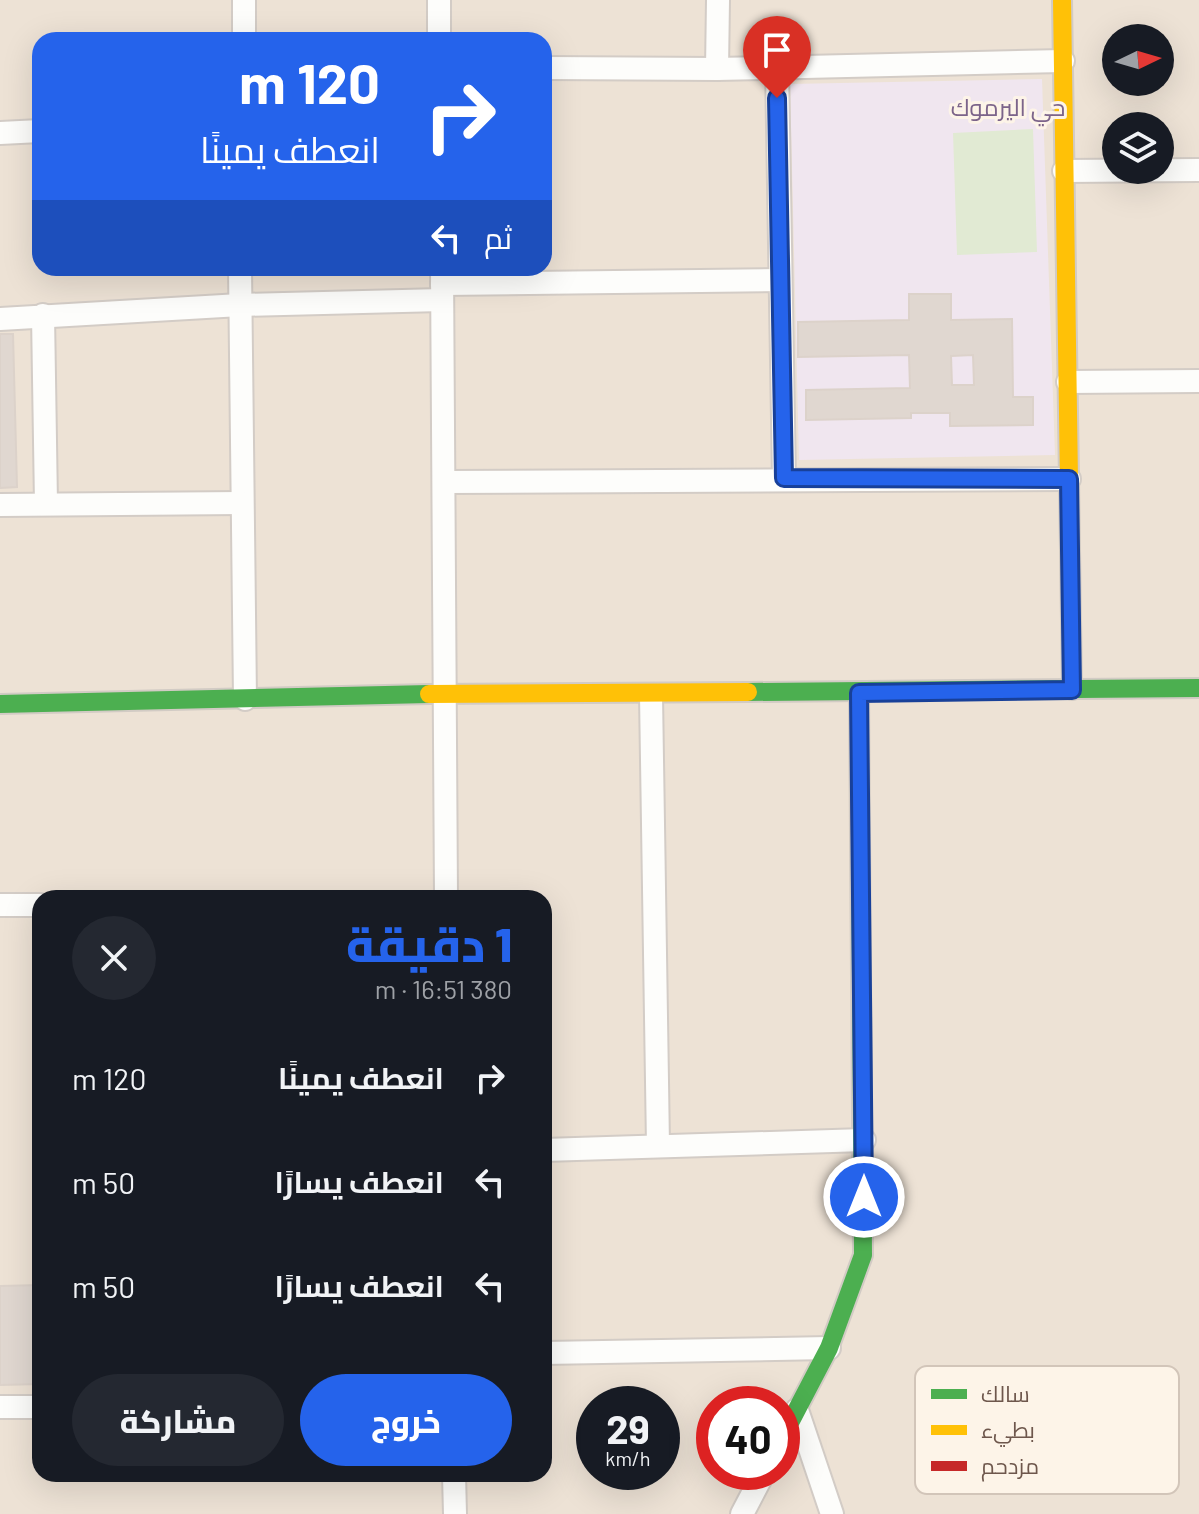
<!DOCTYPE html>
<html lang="ar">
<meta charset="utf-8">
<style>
body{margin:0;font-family:Barlow,Cairo,sans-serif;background:#242831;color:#f1f3f6;direction:rtl;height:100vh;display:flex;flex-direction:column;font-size:30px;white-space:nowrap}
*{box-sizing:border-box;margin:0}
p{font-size:26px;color:#9ea1a6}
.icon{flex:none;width:44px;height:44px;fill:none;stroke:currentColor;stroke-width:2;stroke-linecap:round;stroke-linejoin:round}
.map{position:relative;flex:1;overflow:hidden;direction:ltr}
.drawer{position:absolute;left:32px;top:890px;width:520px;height:592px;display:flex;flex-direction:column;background:#171b24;border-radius:24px;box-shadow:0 8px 32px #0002;direction:rtl}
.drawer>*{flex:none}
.top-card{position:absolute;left:32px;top:32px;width:520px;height:244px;border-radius:24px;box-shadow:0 8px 32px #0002;direction:rtl;background:#2563eb;color:#fff;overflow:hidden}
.needle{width:52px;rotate:85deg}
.controls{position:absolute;left:1102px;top:24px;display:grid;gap:16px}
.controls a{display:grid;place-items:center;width:72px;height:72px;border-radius:50%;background:#171b24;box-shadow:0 8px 32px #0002;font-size:40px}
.speed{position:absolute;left:576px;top:1386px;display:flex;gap:16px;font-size:40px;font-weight:700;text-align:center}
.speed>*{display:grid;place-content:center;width:104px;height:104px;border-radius:50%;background:#171b24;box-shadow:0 8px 32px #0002;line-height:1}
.speed small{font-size:20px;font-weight:400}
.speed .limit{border:12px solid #d22;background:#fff;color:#111}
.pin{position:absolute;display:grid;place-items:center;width:68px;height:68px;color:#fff;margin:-82px -34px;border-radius:50% 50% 50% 0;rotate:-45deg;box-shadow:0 0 8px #0007}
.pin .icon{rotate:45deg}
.me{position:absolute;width:88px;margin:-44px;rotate:0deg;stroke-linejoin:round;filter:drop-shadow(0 0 6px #0008)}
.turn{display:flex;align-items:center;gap:28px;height:168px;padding:0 40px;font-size:36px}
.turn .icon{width:104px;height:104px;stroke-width:2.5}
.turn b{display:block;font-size:56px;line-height:68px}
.then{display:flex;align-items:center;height:76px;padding:0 40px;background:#0003;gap:16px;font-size:30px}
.round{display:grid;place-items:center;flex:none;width:84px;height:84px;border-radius:42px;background:#242831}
.overview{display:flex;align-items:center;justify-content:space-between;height:136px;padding:0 40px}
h1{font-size:48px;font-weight:800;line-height:60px;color:#2563eb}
.primary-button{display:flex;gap:16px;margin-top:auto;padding:16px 40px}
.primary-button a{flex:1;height:92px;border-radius:48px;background:#2563eb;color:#fff;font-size:32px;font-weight:800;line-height:92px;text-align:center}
.primary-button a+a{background:#242831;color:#f1f3f6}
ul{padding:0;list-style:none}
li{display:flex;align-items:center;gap:24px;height:104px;padding:0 40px}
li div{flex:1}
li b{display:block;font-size:30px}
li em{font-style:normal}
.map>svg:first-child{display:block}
.residential{fill:#ede2d5;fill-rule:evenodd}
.education{fill:#f0e6ef}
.green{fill:#e1ead3}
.building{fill:#e0d7d0;stroke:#dcd2ca;stroke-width:2;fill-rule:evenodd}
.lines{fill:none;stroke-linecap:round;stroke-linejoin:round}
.street-casing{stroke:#d3ccc6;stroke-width:26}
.fast-casing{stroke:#d2cbc4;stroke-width:22}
.slow-casing{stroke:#d2cbc4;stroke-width:22}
.jam-casing{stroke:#d2cbc4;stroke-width:22}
.street{stroke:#fdfdfb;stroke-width:22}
.fast{stroke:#4caf50;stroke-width:18}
.slow{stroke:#ffc107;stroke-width:18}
.jam{stroke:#c62828;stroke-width:18}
.route-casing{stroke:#184099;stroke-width:20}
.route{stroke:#2563eb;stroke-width:14}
.labels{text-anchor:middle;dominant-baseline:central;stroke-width:6;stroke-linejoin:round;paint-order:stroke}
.neighbourhood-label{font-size:24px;fill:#7c648a;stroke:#fdf4e8}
.key{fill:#fdf4e8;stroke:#d2c5b9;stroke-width:2}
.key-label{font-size:22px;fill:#6e574c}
</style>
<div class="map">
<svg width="1199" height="1514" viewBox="0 0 1199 1514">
<rect width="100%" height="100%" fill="#f4efe7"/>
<path class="residential" d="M0,0h1199v1514h-1199zM1116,38h44v44h-44zM40,40h504v228h-504zM1116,126h44v44h-44zM40,898h504v576h-504zM594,1404h68v68h-68zM714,1404h68v68h-68z"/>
<path class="education" d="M1042,79l13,376 -256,5 -9,-376z"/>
<path class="green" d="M1033,129l4,123 -80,3 -4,-122z"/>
<g class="building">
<path d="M909,294h42v26l61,-1 1,78h20v28l-83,1v-13h-39v5l-105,2v-30l104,-2 -1,-33 -111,2v-35l111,-2zM973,355l1,30h-22l-1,-29z"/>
<path d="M0,334h13l4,153 -17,1z"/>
<path d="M40,1285v99l-40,1v-99z"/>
</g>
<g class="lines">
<defs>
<g id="street">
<path d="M439,0v40"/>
<path d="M244,40v-40"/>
<path d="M544,68l173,1 346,-8"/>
<path d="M777,68l7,410"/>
<path d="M717,69l1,-69"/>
<path d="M0,133l40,-2"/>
<path d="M1064,171l135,-1"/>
<path d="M240,268l5,431"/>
<path d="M442,268l4,630"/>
<path d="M442,284l338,-4"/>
<path d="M43,315l3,189"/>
<path d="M0,319l240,-14 202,-5"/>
<path d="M1068,382l131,-1"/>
<path d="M444,482l625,-3"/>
<path d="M0,505l242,-2"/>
<path d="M651,695l7,451"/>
<path d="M0,905h40"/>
<path d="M544,1150l320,-10"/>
<path d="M544,1353l285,-5"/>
<path d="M0,1407h40"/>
<path d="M797,1410l35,104"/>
<path d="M454,1474l1,40"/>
<path d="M742,1514l22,-42"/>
</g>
<g id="fast">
<path d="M1069,481l3,209"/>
<path d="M748,692l451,-4"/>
<path d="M0,704l429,-10"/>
<path d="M782,1438l47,-90 34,-93 -3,-418"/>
</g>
<g id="slow">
<path d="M1062,0l7,481"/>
<path d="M429,694l319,-2"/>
</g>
<path id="jam" d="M859,693l1,144"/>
</defs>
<use href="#street" class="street-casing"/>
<use href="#fast" class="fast-casing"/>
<use href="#slow" class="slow-casing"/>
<use href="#jam" class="jam-casing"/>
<use href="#street" class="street"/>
<use href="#fast" class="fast"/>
<use href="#slow" class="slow"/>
<use href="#jam" class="jam"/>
</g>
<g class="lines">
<defs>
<path id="route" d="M777,98l7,380 285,1 3,211 -213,3 5,504"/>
</defs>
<use href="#route" class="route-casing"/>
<use href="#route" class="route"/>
</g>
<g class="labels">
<g class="neighbourhood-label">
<text x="1008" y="106">حي اليرموك</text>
</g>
</g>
<rect x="915" y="1366" width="264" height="128" rx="12" class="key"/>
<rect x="931" y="1389" width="36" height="10" fill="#4caf50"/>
<rect x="931" y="1425" width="36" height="10" fill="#ffc107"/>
<rect x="931" y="1461" width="36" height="10" fill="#c62828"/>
<g class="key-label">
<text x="981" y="1402">سالك</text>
<text x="981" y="1438">بطيء</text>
<text x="981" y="1474">مزدحم</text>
</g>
</svg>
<div class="controls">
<a><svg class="needle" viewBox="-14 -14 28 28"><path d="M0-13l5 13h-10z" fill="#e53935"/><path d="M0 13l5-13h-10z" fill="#9ea1a6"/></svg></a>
<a><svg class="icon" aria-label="layers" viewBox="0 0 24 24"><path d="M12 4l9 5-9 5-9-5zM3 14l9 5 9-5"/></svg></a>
</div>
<div class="speed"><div>29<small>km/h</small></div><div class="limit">40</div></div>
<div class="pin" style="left:777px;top:98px;background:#d93025"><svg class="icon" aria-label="arrive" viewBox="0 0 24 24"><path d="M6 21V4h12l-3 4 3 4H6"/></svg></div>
<svg class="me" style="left:864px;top:1197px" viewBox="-20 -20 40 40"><circle r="17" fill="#2563eb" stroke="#fff" stroke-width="3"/><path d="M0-11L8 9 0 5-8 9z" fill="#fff"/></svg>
<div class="top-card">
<div class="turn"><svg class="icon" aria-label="right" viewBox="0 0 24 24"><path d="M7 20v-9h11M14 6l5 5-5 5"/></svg><div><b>120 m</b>انعطف يمينًا</div></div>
<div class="then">ثم<svg class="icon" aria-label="left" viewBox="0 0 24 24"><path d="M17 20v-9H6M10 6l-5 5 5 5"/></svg></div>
</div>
<section class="drawer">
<div class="overview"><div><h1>1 دقيقة</h1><p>380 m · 16:51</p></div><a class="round"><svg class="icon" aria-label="close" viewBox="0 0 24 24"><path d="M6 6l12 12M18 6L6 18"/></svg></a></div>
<ul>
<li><svg class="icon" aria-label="right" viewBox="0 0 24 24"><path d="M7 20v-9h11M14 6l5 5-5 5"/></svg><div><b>انعطف يمينًا</b></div><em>120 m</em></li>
<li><svg class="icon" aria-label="left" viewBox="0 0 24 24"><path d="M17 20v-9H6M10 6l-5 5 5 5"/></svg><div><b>انعطف يسارًا</b></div><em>50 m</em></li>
<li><svg class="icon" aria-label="left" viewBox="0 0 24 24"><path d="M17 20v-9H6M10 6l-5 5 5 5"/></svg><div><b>انعطف يسارًا</b></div><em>50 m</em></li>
</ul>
<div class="primary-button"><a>خروج</a><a>مشاركة</a></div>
</section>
</div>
